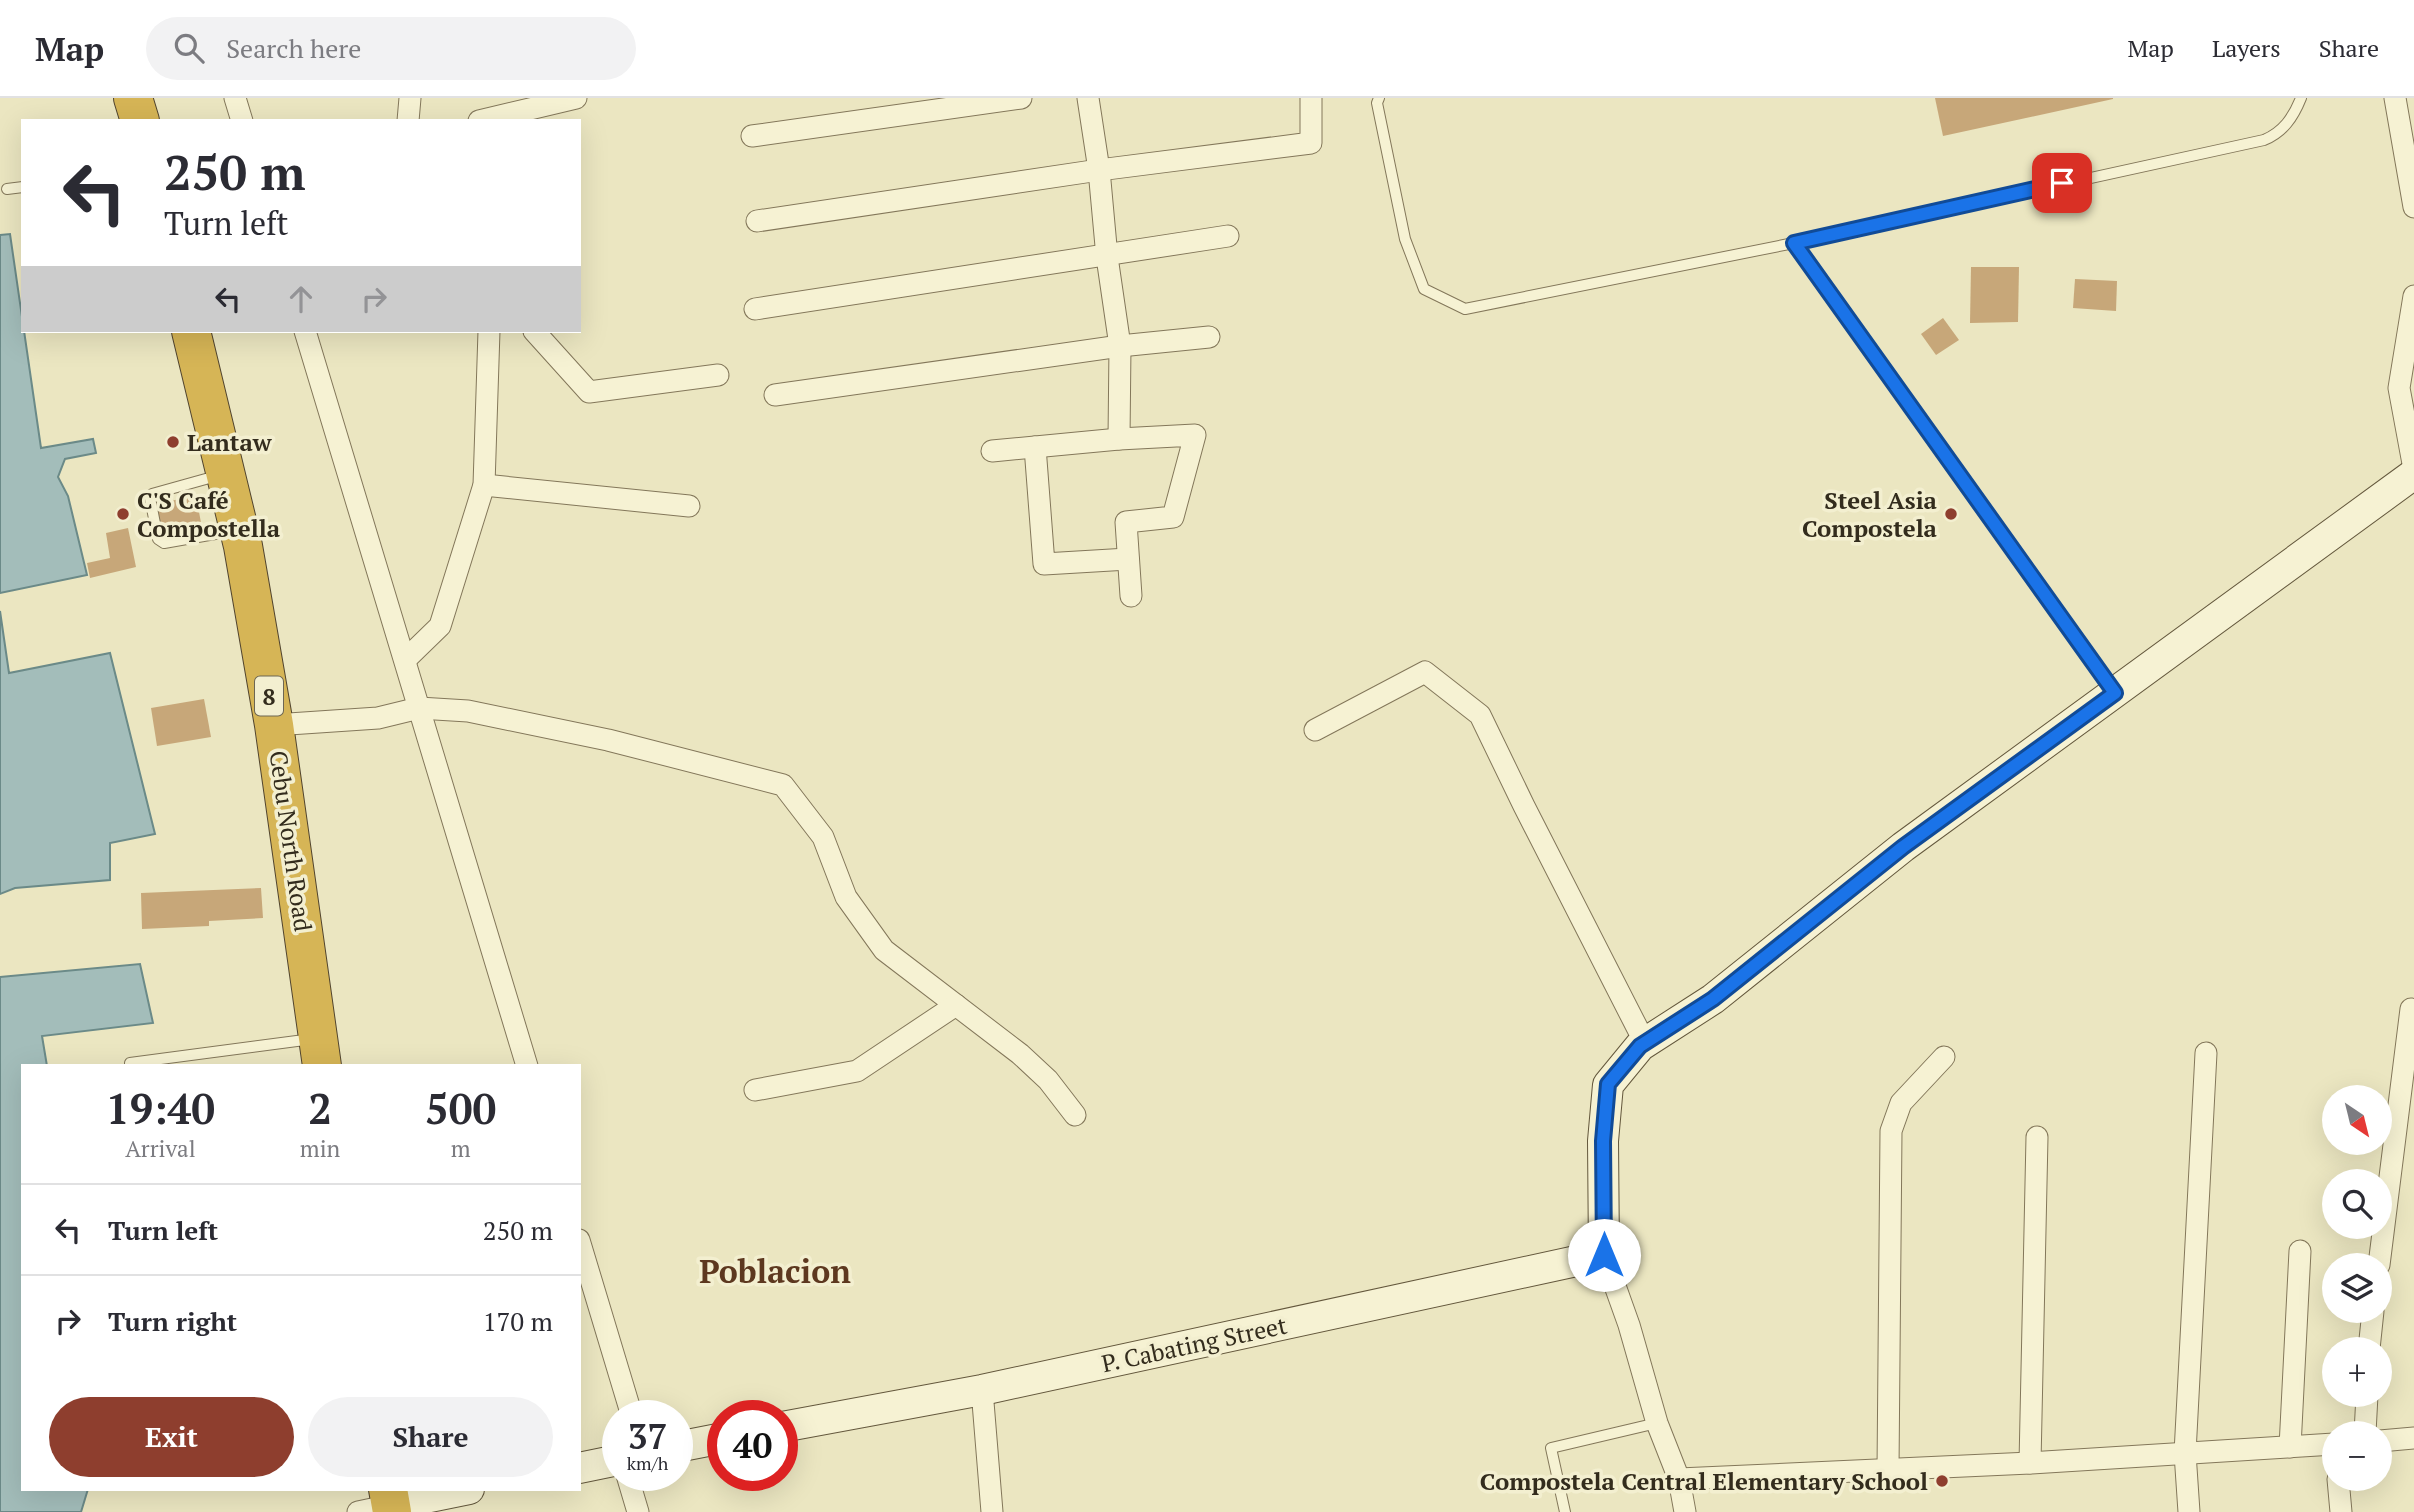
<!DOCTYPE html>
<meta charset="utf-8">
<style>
body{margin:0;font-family:"PT Serif",serif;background:#f2f2f3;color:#2b2b33;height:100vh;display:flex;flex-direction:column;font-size:26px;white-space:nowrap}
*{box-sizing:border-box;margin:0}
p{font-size:23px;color:#7c7c81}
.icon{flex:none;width:38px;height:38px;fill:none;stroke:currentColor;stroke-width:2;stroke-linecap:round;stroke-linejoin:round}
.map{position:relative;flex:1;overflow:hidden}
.details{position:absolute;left:21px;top:966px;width:560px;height:427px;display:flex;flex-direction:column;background:#fff;border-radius:0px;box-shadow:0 7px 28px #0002}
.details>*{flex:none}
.guide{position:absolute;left:21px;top:21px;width:560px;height:214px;border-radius:0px;box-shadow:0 7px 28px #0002;background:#fff;color:#2b2b33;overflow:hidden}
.needle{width:46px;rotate:145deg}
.fabs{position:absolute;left:2322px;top:987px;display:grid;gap:14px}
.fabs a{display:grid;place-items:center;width:70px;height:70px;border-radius:50%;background:#fff;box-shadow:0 7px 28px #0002;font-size:35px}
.speed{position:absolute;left:602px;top:1302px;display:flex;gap:14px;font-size:35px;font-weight:700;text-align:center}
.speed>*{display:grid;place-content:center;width:91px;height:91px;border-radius:50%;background:#fff;box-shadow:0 7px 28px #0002;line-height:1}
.speed small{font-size:18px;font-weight:400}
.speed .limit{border:10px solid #d22;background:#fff;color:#111}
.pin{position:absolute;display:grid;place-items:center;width:60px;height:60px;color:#fff;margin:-30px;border-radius:14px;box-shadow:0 4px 10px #0006}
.me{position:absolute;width:77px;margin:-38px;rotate:0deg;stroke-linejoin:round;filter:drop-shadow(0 0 5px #0008)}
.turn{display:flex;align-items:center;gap:24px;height:147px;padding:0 28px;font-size:32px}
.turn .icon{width:91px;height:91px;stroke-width:2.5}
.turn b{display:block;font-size:49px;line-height:60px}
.lanes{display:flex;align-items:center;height:66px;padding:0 28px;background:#0003;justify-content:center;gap:35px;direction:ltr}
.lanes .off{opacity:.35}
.eta{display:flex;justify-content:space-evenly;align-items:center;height:119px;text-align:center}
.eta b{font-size:42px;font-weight:800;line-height:49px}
.button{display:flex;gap:14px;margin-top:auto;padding:14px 28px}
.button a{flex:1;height:80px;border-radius:42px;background:#8e3e2e;color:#fff;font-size:28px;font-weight:800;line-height:80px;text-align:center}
.button a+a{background:#f2f2f3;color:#2b2b33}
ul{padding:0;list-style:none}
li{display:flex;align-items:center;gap:21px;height:91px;padding:0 28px;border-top:2px solid #e1e1e2}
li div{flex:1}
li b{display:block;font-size:26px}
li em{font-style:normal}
header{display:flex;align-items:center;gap:42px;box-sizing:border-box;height:98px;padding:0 35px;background:#fff;border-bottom:2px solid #e1e1e2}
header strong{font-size:33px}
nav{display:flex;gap:38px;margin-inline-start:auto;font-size:24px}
.search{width:490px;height:63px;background:#f2f2f3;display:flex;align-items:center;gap:18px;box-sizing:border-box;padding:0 24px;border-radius:38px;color:#7c7c81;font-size:26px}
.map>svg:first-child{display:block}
.water{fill:#a3bdba;stroke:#6b8a88;stroke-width:2}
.building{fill:#c7a779}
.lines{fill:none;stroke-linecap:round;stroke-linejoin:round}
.lane-casing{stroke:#83775a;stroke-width:12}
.street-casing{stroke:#83775a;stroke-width:23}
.secondary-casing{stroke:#64583d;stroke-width:32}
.highway-casing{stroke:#51442e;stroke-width:40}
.lane{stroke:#f6f2d3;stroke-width:10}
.street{stroke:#f6f2d3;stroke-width:21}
.secondary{stroke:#f6f2d3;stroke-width:30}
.highway{stroke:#d6b556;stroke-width:38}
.route-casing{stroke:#114b97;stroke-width:18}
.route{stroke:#1a73e8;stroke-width:12}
.poi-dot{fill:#8e3e2e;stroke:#f3efd0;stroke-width:2.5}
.labels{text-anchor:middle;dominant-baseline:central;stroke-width:7;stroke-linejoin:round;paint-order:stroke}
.shield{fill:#f3efd0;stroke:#6d6653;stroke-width:2}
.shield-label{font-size:23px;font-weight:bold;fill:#332c1d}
.poi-label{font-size:24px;font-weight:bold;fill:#332c1d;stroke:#f3efd0;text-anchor:start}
.street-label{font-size:24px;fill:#332c1d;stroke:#f3efd0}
.district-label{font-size:32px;font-weight:bold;fill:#5d381f;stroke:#f3efd0}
</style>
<header>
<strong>Map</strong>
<div class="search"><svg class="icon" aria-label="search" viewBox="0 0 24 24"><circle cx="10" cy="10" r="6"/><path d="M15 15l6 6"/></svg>Search here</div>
<nav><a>Map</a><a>Layers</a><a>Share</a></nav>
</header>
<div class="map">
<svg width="2414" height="1414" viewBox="0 0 2414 1414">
<rect width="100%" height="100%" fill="#ebe6c1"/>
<g class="water">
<path d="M10,136l31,214 52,-9 3,14 -31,6 -7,18 10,19 19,79 -87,18v-358z"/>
<path d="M0,513l9,62 101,-20 45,181 -45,9v37l-95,8 -15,6z"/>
<path d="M140,866l13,59 -111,13 5,30h-24v423h65l-7,23h-81v-535z"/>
</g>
<g class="building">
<path d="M1935,0h178v1l-170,37z"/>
<path d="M1971,169h48l-1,55 -48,1z"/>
<path d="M2075,181l42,2 -1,30 -43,-3z"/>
<path d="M1943,220l16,22 -23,15 -15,-21z"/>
<path d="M196,398l6,32 -42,8 -6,-32z"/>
<path d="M128,430l8,39 -46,11 -3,-15 23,-5 -4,-25z"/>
<path d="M204,601l7,38 -54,9 -6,-38z"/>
<path d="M261,790l2,30 -54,3v5l-67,3 -1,-36z"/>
</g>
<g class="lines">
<defs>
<g id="lane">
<path d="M1379,0l-2,5 28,136 19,50 41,20 329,-66 470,-103c19,-8 29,-22 37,-42"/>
<path d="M7,91l16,-2"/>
<path d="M1794,145l320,448"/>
<path d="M220,377l-68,19 -2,4 8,41 6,4 68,-12"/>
<path d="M130,965l182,-24"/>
<path d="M1565,1414l-14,-64 106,-25"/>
</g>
<g id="street">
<path d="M235,0l7,23"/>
<path d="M1088,0l11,72 8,87 13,89 -1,93"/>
<path d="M2395,0l19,109"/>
<path d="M408,23l2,-23"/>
<path d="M479,23l97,-23"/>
<path d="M752,38l269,-38"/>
<path d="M757,123l342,-51 212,-27v-45"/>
<path d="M2414,198l-15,92 15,81"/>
<path d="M755,211l473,-73"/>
<path d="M305,233l222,735"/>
<path d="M534,233l55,61 129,-17"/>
<path d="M775,297l345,-49 89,-9"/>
<path d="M1035,349l9,117 84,-5"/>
<path d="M992,353l127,-12 76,-4 -22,82 -47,5 5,74"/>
<path d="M484,387l205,21"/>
<path d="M405,562l35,-34 44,-141 5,-154"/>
<path d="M274,627l104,-7 41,-10 49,3 140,29 175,45 40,52 23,60 38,53 136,104 28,26 27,35"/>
<path d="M1315,632l110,-58 55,43 44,91 121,237"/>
<path d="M755,992l102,-19 99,-66"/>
<path d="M579,1142l53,176"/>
<path d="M1604,1157l25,70 28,98 22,56 6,33"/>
<path d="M2379,1167l32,-256"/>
<path d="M2369,1251l4,-38"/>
<path d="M982,1292l10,122"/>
<path d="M2365,1335l2,-38"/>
<path d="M2380,1343l34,-3"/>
<path d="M2290,1349l10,-196"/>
<path d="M2030,1365l7,-326"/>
<path d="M1888,1372l3,-339 10,-28 43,-46"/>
<path d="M627,1377l11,37"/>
<path d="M1679,1381l351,-16 304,-19"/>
<path d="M2338,1381l3,33"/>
<path d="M358,1414l33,-7"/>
<path d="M2189,1414l-4,-59 21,-400"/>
</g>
<g id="secondary">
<path d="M782,1329l200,-37 622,-135 -1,-114 5,-56 32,-39 73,-47 190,-152 511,-373"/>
<path d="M677,1349l46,-9"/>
<path d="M579,1370l39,-8"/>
<path d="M391,1407l78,-16"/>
</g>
<g id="highway">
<path d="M133,0l7,23"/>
<path d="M191,233l52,215 31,179 48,341"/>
<path d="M388,1391l4,23"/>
</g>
</defs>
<use href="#lane" class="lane-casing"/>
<use href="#street" class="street-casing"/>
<use href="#secondary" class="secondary-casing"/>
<use href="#highway" class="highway-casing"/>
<use href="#lane" class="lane"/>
<use href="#street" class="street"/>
<use href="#secondary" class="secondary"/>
<use href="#highway" class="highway"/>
</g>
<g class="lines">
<defs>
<path id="route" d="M1604,1157l-1,-114 5,-57 32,-38 73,-47 190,-152 212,-154 -321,-450 268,-60"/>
</defs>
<use href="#route" class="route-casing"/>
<use href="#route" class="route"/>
</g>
<g class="poi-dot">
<circle cx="173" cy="344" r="7"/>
<circle cx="123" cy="416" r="7"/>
<circle cx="1951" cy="416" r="7"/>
<circle cx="1942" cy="1383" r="7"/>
</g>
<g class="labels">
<rect class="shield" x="255" y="578.5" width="28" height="39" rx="5"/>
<g class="shield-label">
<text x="269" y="598">8</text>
</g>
<g class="poi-label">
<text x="187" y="344">Lantaw</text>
<text x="137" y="402">C'S Café<tspan x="137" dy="28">Compostella</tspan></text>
<text x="1937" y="402" text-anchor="end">Steel Asia<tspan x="1937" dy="28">Compostela</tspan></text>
<text x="1928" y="1383" text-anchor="end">Compostela Central Elementary School</text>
</g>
<g class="street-label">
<text transform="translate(291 743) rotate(82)">Cebu North Road</text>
<text transform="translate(1194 1246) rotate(-12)">P. Cabating Street</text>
</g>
<g class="district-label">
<text x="775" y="1173">Poblacion</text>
</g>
</g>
</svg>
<div class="fabs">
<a><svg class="needle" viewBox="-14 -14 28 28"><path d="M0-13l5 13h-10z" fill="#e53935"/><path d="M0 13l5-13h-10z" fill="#7c7c81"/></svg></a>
<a><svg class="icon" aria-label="search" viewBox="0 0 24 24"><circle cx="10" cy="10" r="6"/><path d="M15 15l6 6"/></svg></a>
<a><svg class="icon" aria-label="layers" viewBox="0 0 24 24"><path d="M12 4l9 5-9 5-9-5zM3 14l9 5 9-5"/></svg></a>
<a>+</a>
<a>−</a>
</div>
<div class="speed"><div>37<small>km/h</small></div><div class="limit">40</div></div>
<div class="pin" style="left:2062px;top:85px;background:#d93025"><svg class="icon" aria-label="arrive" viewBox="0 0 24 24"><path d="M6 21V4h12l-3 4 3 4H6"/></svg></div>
<svg class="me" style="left:1604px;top:1157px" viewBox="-20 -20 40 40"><circle r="19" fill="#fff"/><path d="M0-13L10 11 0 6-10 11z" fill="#1a73e8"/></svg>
<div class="guide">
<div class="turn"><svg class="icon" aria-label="left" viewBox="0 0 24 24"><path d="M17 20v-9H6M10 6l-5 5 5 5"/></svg><div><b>250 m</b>Turn left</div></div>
<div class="lanes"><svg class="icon" aria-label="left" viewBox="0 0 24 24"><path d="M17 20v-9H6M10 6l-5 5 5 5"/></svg><svg class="icon off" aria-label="ahead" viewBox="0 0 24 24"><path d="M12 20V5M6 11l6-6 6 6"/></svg><svg class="icon off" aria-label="right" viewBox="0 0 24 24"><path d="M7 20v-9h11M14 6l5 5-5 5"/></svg></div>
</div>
<section class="details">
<div class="eta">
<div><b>19:40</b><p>Arrival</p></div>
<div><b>2</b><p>min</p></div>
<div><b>500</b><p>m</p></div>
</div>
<ul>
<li><svg class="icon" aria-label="left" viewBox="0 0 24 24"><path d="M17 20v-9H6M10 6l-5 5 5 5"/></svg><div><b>Turn left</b></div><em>250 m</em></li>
<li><svg class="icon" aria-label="right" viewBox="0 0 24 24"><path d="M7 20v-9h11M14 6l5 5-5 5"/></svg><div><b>Turn right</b></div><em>170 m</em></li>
</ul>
<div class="button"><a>Exit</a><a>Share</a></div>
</section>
</div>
